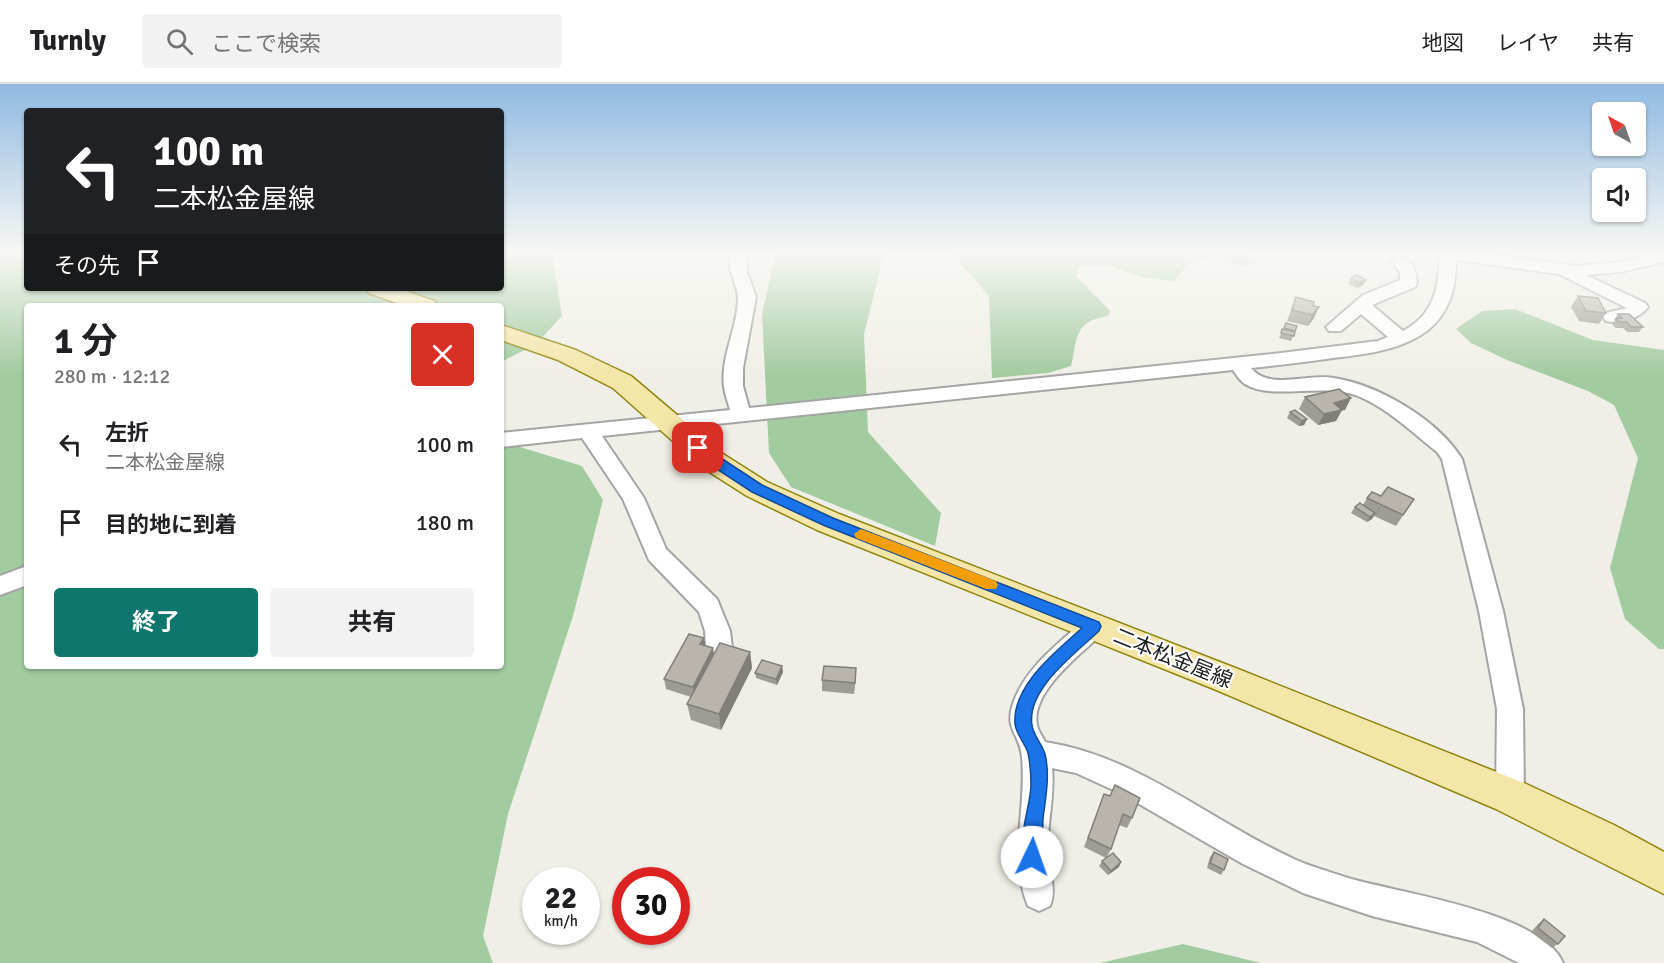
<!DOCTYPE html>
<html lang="ja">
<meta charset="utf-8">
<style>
body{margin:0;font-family:Signika,"Noto Sans JP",sans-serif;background:#f2f2f2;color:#202124;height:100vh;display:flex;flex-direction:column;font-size:22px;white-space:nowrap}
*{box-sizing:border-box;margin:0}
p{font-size:20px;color:#757577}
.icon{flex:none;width:33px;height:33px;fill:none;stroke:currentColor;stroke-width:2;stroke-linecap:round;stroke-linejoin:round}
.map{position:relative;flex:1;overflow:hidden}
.side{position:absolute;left:24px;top:219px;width:480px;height:366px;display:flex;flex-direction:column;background:#fff;border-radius:6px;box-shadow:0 2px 4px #0004}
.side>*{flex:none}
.guide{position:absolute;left:24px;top:24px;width:480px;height:183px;border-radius:6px;box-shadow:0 2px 4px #0004;background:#202124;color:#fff;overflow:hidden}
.needle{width:39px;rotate:320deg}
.controls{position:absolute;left:1592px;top:18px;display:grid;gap:12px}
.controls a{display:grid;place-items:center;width:54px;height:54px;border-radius:6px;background:#fff;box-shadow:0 2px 4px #0004;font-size:30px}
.speed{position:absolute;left:522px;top:783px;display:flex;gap:12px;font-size:30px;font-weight:700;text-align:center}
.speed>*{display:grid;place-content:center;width:78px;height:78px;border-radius:50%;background:#fff;box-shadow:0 2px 4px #0004;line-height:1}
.speed small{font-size:15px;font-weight:400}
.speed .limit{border:9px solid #d22;background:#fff;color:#111}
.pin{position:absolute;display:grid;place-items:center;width:51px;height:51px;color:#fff;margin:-26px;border-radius:12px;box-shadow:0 3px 9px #0006}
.me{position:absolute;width:66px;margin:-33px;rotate:3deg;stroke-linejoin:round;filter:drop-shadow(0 0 4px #0008)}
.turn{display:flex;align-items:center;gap:21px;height:126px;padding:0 30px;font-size:27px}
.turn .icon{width:78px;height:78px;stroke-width:2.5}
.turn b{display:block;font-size:42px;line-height:51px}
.then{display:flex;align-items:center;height:57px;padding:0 30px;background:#0003;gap:12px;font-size:22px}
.round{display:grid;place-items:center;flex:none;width:63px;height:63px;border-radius:6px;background:#f2f2f2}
.headline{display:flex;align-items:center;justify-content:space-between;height:102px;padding:0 30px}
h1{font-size:36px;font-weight:700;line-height:45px}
.button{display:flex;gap:12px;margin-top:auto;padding:12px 30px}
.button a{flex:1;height:69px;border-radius:6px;background:#0f766e;color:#fff;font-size:24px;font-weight:700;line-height:69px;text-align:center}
.button a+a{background:#f2f2f2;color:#202124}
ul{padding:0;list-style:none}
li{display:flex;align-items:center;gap:18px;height:78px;padding:0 30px}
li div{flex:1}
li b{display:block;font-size:22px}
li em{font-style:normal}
header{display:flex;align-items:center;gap:36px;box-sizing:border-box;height:84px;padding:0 30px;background:#fff;border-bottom:2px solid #e0e0e0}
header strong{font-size:28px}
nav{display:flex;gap:33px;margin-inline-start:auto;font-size:21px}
.search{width:420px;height:54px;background:#f2f2f2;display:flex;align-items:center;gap:15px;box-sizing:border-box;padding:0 21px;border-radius:6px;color:#757577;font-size:22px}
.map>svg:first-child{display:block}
.forest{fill:#a2cba0}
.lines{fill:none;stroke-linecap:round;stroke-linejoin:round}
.minor-casing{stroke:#a4a4a4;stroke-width:4}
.major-casing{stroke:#8f840d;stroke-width:3}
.minor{fill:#fff;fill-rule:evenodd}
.major{fill:#f4e6a8;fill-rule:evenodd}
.wall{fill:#9f9c95}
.shaded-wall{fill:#827f79}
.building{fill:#b9b5ad;stroke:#827f79;stroke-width:1.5}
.route{fill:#1a73e8;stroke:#114b97;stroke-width:1.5}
.slow{fill:#f59e0b}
.labels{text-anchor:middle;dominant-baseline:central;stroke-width:4.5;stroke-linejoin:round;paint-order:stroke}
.street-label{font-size:21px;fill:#202020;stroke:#fff}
</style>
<header>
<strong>Turnly</strong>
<div class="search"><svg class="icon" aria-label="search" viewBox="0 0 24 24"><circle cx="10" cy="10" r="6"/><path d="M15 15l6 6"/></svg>ここで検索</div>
<nav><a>地図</a><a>レイヤ</a><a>共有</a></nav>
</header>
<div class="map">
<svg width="1664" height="879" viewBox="0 0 1664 879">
<rect width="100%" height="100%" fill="#f0efe7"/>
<g class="forest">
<path d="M0,169h27v35h474v-35h51l10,63 -26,28 -35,18v-56h-474v360h474v-222l16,2 65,20 21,34 -30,116 -65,198 -25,122 10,27h-493z"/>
<path d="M776,169h113l-7,9 -18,72 4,98 73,81 -6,33 -144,-59 -22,-34 -7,-139z"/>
<path d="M939,169h312l6,9 -15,5 -27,-9 -25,4 -16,19 -33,-4 -30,-11h-31l-4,10 34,35 -2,5c-35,6 -30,21 -37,50l-23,7 -56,5 -3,-82 -32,-37z"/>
<path d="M1515,225l78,31 71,10v299h-5l-34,-30 -15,-51 28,-110 -24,-53 -26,-14 -81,-31 -36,-17 -15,-14 26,-18z"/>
<path d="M1183,860l78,19h-161z"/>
</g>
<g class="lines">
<defs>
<g id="minor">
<path d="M732,169h17l-3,4 1,15 9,25 -13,71v18l6,22 524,-54 105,-13 10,-4 -27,-23 -20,17h-12l-3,-4 37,-32 37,-15v-8l-8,-10 8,-5c13,3 16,14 17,26l-2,4 -43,18 31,26c32,-17 36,-44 37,-78h36l101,13 43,-4 44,-9v9l-44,10 -34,3 59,28 3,4c-9,12 -28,17 -42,14l-3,-4 3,-4 21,-5 -68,-34 -103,-14c1,79 -58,91 -123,98 -27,4 -54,7 -82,10 19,23 57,5 83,10 45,7 104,42 128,81l41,152 20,98 1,87 -4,9 -10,4 -10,-4 -4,-9 1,-87 -18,-98 -37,-152 -5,-7c-25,-20 -50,-44 -79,-56 -36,-14 -85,5 -113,-12 -5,-3 -9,-10 -12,-14l-631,66 42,62 22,51 51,50 13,32 2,17 -4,7 -9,3 -9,-3 -4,-7 -1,-17 -6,-19 -50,-52 -26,-61 -41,-61 -81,9v-14l229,-23c-2,-8 -5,-15 -6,-23 -4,-30 14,-59 14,-89 0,-15 -14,-30 -6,-45z"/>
<path d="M27,482v19l-27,10v-19z"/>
<path d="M1094,532l9,3 3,7 -3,7c-21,20 -73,59 -66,92 1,6 6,12 8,17 93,14 167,80 251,118 16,7 35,12 52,18 50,15 194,34 215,85h-44l-42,-21 -105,-26 -69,-23 -60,-29 -121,-70 -46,-21 -24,-5c3,29 -6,59 -4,88 1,18 9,33 2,50l-11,5 -11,-5c-20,-48 -1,-99 -6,-149 -2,-24 -19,-27 -8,-56 13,-35 45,-57 71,-82z"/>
</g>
<g id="major">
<path d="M366,204h32l36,13 4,5h-33l-36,-13z"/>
<path d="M501,241l75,25 55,26 92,78 44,28 72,32 399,155 286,114 90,42 50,27v42l-168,-85 -282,-120 -397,-159 -70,-34 -44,-28 -90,-80 -55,-28 -57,-20z"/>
</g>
</defs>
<use href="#minor" class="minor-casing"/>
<use href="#major" class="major-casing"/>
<use href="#minor" class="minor"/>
<use href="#major" class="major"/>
</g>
<g class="wall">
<path d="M1351,194l12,7 -6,3 -9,-4z"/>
<path d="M1578,212l28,17 -7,11 -20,-3 -8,-14z"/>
<path d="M1296,213l17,9 1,12 -6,8 -21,-5z"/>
<path d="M1618,230l25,13 -4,5h-12l-4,-4h-7l-4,-4 3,-3 -1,-1z"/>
<path d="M1286,239l11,3 -6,15 -12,-3z"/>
<path d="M1305,313l40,13h-3l-6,11 -18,4 -19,-16z"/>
<path d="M1290,328l17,7 -3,6 -5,1 -12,-8z"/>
<path d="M1381,412l33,3 -18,27 -22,-10 -2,3 -5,3 -16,-9 4,-6 8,-2 4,-7z"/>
<path d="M705,562l9,8 36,-2 2,16 -31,62 -30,-10 -4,-16 4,-7 -25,-8 -2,-10z"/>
<path d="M782,582l1,6 -6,13 -21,-7 -1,-5z"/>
<path d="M856,595l-2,15 -32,-3v-11z"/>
<path d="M1104,710l28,24 -5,10 -8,-3 -8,24 -4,8 12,10 -11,8 -9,-9 3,-5 4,-3 -22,-11z"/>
<path d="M1214,768l10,18 -3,5 -14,-7 3,-11z"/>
<path d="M1544,835l14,25 -6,4 -21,-16 7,-8z"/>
</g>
<g class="shaded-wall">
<path d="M1366,196l-3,5 -6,3 2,-5z"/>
<path d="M1319,223l-5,11 -6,8 4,-11z"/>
<path d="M1351,314l-6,12h-3l-6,11 -18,4 6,-11 10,-11z"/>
<path d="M1307,335l-3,6 -5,1 3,-5z"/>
<path d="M1375,429l-3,6 -5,3 3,-5z"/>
<path d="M704,554l2,11 -6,-5z"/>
<path d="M713,564l2,11 -20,39 -2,-11z"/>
<path d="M750,568l2,16 -31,62 -2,-16z"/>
<path d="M782,582l1,6 -6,13 -1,-6z"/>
<path d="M1121,778l-2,5 -11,8 3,-4z"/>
</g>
<g class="building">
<path d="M1357,191l9,5 -7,3 -8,-5z"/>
<path d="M1578,212l20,2 8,15 -20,-2z"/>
<path d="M1296,213l18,5 -1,4 6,1 -7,8 -20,-5z"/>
<path d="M1618,230h11l14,13h-12l-4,-5h-7l-4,-3 6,-1z"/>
<path d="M1286,239l11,3 -2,5 -11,-3z"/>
<path d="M1282,245l13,3 -1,4 -13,-3z"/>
<path d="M1339,305l12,9 -17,5 8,7 -18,4 -19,-17z"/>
<path d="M1295,326l12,9 -5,2 -12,-9z"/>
<path d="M1388,403l26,12 -11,16 -36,-17 5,-6 9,4z"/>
<path d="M1360,419l15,10 -5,4 -15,-10z"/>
<path d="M689,550l15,4 -4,6 13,4 -20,39 -29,-8z"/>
<path d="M720,559l30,9 -31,62 -32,-10z"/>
<path d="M762,576l20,6 -6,13 -21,-6z"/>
<path d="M824,582l32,2 -1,15 -33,-3z"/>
<path d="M1115,701l25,13 -8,20 -9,-4 -12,35 -23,-11 16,-44 6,2z"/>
<path d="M1214,768l14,7 -4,11 -14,-7z"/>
<path d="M1113,769l8,9 -10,9 -9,-10z"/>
<path d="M1544,835l21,17 -7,8 -20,-16z"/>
</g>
<linearGradient id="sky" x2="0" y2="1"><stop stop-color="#90bae2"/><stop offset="0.58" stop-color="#f8f8f4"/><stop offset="1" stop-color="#f8f8f4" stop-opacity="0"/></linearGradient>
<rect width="1664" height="292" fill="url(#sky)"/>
<path class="route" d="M698,359l64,42 71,33 266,104 2,4 -2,5c-22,21 -73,58 -67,94 1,10 10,19 13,29 5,21 1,42 -2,64 -1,15 2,31 -4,45l-7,3 -6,-3c-10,-23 4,-54 5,-77 0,-10 -1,-24 -3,-33 -3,-10 -12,-19 -13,-29 -3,-39 42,-73 67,-96l-259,-103 -71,-33 -43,-28 -17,-16 2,-3z"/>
<path class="slow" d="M861,445l135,52 2,4 -2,4h-10l-130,-51 -2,-4z"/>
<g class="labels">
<g class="street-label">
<text transform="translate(1173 574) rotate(22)">二本松金屋線</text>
</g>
</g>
</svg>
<div class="controls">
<a><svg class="needle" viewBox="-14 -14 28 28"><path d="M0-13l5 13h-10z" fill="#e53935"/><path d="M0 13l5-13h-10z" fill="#757577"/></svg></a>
<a><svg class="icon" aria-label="sound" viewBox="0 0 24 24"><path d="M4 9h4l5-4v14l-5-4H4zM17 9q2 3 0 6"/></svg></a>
</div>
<div class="speed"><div>22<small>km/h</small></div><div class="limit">30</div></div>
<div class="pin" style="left:698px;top:364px;background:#d93025"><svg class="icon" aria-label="arrive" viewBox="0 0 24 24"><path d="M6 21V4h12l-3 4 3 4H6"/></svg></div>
<svg class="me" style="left:1032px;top:773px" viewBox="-20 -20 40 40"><circle r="19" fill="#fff"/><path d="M0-13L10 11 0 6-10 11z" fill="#1a73e8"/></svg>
<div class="guide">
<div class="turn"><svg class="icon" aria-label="left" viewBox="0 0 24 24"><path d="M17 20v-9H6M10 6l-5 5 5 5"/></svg><div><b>100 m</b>二本松金屋線</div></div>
<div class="then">その先<svg class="icon" aria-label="arrive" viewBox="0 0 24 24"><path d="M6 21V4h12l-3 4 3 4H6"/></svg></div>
</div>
<section class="side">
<div class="headline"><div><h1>1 分</h1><p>280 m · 12:12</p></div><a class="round" style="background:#d93025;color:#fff"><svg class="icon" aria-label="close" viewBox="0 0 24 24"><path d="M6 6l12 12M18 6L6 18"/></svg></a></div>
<ul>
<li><svg class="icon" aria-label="left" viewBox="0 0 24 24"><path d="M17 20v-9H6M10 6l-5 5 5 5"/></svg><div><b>左折</b><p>二本松金屋線</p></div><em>100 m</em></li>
<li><svg class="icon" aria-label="arrive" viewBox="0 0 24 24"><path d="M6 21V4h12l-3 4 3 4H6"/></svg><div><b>目的地に到着</b></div><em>180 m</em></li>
</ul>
<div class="button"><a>終了</a><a>共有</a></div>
</section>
</div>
